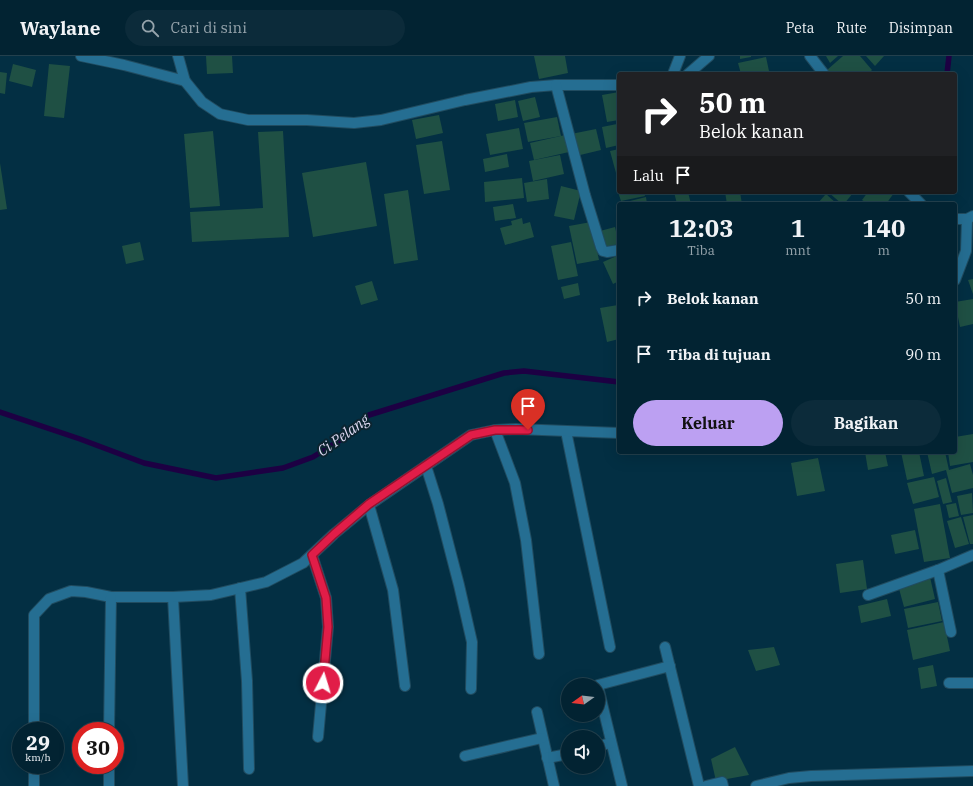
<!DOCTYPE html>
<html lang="id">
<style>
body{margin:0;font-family:"IBM Plex Serif",serif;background:#0c2b3a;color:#f1f3f6;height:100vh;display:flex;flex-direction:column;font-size:15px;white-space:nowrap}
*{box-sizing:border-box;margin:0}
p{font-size:13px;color:#96a4ac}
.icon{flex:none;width:22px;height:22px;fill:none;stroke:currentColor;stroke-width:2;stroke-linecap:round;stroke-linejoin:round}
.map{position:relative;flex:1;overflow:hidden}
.panel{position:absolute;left:617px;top:146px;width:340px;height:252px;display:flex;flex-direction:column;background:#022332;border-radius:4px;box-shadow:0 4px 16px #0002,0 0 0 1px #23404d}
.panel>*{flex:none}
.banner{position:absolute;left:617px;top:16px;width:340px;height:122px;border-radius:4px;box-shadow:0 4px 16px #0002,0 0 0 1px #23404d;background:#202124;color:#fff;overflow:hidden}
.needle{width:26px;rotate:256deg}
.fabs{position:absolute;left:561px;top:622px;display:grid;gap:8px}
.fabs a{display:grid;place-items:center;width:44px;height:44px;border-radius:50%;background:#022332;box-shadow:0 4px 16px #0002,0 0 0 1px #23404d;font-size:20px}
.speed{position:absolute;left:12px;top:666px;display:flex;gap:8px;font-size:20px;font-weight:700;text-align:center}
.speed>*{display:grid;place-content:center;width:52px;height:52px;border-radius:50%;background:#022332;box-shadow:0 4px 16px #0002,0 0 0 1px #23404d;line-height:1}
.speed small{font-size:10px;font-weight:400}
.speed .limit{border:6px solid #d22;background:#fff;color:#111}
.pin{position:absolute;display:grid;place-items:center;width:34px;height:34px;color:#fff;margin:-41px -17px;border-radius:50% 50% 50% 0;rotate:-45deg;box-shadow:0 0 4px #0007}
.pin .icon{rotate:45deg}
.me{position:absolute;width:44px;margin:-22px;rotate:5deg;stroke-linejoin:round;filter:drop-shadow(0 0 3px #0008)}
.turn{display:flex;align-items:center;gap:14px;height:84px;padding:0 16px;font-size:18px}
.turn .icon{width:52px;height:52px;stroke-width:2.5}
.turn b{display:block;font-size:28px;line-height:34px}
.then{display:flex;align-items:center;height:38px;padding:0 16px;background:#0003;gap:8px;font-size:15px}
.eta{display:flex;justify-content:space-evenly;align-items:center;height:68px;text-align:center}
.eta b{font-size:24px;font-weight:700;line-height:28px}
.primary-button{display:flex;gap:8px;margin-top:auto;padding:8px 16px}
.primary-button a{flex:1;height:46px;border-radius:24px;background:#bca0f2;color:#111;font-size:16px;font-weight:700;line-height:46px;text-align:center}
.primary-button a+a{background:#0c2b3a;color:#f1f3f6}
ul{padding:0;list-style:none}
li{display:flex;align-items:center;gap:12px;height:56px;padding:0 16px}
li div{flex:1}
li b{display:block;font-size:15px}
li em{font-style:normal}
header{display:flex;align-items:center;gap:24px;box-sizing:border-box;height:56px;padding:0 20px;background:#022332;border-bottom:1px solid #23404d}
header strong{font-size:19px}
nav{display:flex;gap:22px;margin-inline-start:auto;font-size:14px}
.search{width:280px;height:36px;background:#0c2b3a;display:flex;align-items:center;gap:10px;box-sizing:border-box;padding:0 14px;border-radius:22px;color:#96a4ac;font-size:15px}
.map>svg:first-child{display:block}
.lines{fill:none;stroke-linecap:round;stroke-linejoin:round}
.stream{stroke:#1d0043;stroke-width:5.5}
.building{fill:#1f5044}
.street-casing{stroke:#214c60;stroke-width:12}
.street{stroke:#256e92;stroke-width:10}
.route-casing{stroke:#92132f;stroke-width:10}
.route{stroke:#e11d48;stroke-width:7}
.labels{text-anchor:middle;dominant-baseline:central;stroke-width:4;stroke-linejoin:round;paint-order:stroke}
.water-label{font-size:15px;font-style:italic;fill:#ded9f2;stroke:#0c2430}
</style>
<header>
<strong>Waylane</strong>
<div class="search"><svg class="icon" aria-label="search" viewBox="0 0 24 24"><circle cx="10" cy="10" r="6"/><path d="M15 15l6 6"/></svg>Cari di sini</div>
<nav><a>Peta</a><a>Rute</a><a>Disimpan</a></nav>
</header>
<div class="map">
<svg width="973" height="730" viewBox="0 0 973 730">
<rect width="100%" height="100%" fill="#032f43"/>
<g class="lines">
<g class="stream">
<path d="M947,18l2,-18"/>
<path d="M0,356l80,27 64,24 72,15 67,-10 30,-11 32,-20 24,-22 135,-42 20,-2 95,11"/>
</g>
</g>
<g class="building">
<path d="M206,0h26l1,17 -26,1z"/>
<path d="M534,0h31l3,17 -29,6z"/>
<path d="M740,0h11v1l-11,2z"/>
<path d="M826,0h12l-8,7z"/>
<path d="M843,0h17l12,14 -4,4h-36l-5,-4z"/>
<path d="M866,0h18l-9,10z"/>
<path d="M766,1l3,14 -13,3h-15l-3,-11z"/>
<path d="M13,8l23,6 -4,17 -23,-6z"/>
<path d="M49,8l21,2 -6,52 -20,-2z"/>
<path d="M0,16l7,1 -2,21 -5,-1z"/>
<path d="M619,36v28l-12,2 -5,-27z"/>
<path d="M535,41l5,20 -17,4 -5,-20z"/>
<path d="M515,44l3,17 -20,4 -3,-17z"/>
<path d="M439,59l4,18 -27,6 -4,-19z"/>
<path d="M557,61l4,19 -33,6 -4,-19z"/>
<path d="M617,68l2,10v11l-13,3 -4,-21z"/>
<path d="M519,72l4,21 -33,6 -4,-21z"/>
<path d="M596,73l5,21 -25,6 -5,-22z"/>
<path d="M213,75l7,75 -30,2 -6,-74z"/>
<path d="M283,75l6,106 -97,5 -2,-30 73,-4 -5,-76z"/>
<path d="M565,79l4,17 -35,8 -4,-17z"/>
<path d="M442,85l8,49 -26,4 -8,-49z"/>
<path d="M619,93v23l-3,1 -6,-22z"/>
<path d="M507,98l2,13 -24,5 -2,-13z"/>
<path d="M560,99l4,19 -31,7 -4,-20z"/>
<path d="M366,106l11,64 -64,11 -11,-64z"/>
<path d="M0,107l7,46 -7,1z"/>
<path d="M522,122l2,20 -39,4 -1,-20z"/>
<path d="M547,123l2,20 -22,3 -3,-19z"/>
<path d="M616,124h3v11h-1z"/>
<path d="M561,130l20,5 -7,29 -20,-4z"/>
<path d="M408,134l10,70 -24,4 -10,-70z"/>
<path d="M618,136h26l1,4 -24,5z"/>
<path d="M674,136h14l3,12h-14z"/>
<path d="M725,136h15l2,12h-15z"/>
<path d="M828,136h24l1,1 -9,11h-2z"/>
<path d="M868,136h24l2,1 -8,11h-18l-6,-4z"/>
<path d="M826,138l11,10h-20z"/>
<path d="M646,141l1,7h-25v-1z"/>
<path d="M513,148l3,14 -21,3 -2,-14z"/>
<path d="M522,162l1,6 7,-2 4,15 -29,8 -5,-17 12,-3 -1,-4z"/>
<path d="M591,166l8,38 -22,4 -8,-38z"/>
<path d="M615,171l4,17 -15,3 -4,-16z"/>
<path d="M140,186l4,18 -18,4 -4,-18z"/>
<path d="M571,186l7,34 -20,4 -7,-34z"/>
<path d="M619,199v26l-6,3 -10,-22z"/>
<path d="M973,223v15l-5,-14z"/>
<path d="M372,225l6,19 -17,5 -6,-19z"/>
<path d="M578,227l2,12 -16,4 -3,-12z"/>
<path d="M973,243v25l-13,3 -5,-25z"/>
<path d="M618,249l1,34 -12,3 -7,-34z"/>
<path d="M973,378v28l-23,4 -2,-14h7v-15z"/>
<path d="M865,396h20l3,14 -20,4z"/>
<path d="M901,396h18l5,24 -17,4z"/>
<path d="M927,396h18l4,18 21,-6 3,11v13l-21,5 -6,-23 -14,4z"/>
<path d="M818,402l7,33 -28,5 -6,-33z"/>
<path d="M934,421l5,20 -26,7 -6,-21z"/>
<path d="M946,422l6,24 -9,2 -6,-23z"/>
<path d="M972,437l1,20 -12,2 -4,-19z"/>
<path d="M956,447l3,13 -10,2 -3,-13z"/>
<path d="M940,448l10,54 -26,4 -10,-53z"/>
<path d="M973,459v29h-3l-7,-27z"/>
<path d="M961,461l8,27 -14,4 -8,-27z"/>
<path d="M915,474l4,19 -24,5 -4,-19z"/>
<path d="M863,504l4,29 -27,4 -4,-29z"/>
<path d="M930,521l5,22 -31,8 -6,-22z"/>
<path d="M887,543l4,17 -30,7 -3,-17z"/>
<path d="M938,546l4,19 -34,7 -4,-19z"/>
<path d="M944,566l6,29 -37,9 -6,-30z"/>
<path d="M774,591l6,18 -24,6 -8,-21z"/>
<path d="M933,609l4,21 -16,3 -3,-21z"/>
<path d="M735,691l14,28 -33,6 -5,-22z"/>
</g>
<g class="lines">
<defs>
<g id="street">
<path d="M81,0l43,9 61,16"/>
<path d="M178,0l7,25 17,21 18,12 28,6h59l47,3 27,-3 84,-20 66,-13 25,-2h63"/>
<path d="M810,0l14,18"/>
<path d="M673,18l7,-18"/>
<path d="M688,18l21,-18"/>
<path d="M556,29l29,110 16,52 2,4 4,1 12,-2"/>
<path d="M909,136l12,12"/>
<path d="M955,163h12l6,-3"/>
<path d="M955,224l11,-29 1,-32"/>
<path d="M495,374l20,53 11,57 13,114"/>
<path d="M566,375l44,216"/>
<path d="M426,410l12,38 21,81 13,57 -1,47"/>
<path d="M312,499l14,43 2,29 -10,110"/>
<path d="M938,514l13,62"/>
<path d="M240,532l7,93 2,88"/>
<path d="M868,539l70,-25 35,-15"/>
<path d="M173,541l10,189"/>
<path d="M665,591l34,139"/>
<path d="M949,627h24"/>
<path d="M598,629l72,-19"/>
<path d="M405,630l-12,-96 -24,-85 102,-70 24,-5 21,-1 103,4"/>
<path d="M598,631l24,99"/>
<path d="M537,656l17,74"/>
<path d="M34,675v-116l15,-16 22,-8 15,1 25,5h62l38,-2 55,-13 37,-19 31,-29 35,-29"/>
<path d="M109,675l2,-134"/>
<path d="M598,690l13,-3"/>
<path d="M465,700l77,-18"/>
<path d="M547,702l21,-4"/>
<path d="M34,709v21"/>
<path d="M109,730v-21"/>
<path d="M706,730l16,-4 1,4"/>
<path d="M756,730l33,-8 22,-2 162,-5"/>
</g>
</defs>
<use href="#street" class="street-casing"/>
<use href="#street" class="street"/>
</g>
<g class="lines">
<defs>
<path id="route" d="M323,627l5,-56 -2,-29 -14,-43 22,-21 35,-30 102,-69 24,-5h33"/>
</defs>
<use href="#route" class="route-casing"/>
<use href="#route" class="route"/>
</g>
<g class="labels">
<g class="water-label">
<text transform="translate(343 379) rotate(-36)">Ci Pelang</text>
</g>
</g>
</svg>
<div class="fabs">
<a><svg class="needle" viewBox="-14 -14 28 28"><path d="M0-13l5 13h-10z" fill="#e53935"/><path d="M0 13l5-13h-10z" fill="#96a4ac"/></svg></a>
<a><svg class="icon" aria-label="sound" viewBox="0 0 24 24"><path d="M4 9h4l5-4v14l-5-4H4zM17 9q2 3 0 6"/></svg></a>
</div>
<div class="speed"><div>29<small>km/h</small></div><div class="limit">30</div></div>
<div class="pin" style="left:528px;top:374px;background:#d93025"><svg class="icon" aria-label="arrive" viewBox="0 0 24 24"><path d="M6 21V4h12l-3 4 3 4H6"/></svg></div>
<svg class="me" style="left:323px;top:627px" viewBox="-20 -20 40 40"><circle r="17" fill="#e11d48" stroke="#fff" stroke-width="3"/><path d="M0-11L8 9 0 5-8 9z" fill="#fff"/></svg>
<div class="banner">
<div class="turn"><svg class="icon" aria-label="right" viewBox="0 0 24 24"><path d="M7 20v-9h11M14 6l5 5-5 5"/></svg><div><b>50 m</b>Belok kanan</div></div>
<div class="then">Lalu<svg class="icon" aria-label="arrive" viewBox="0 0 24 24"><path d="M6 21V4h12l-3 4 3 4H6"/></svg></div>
</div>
<section class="panel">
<div class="eta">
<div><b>12:03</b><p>Tiba</p></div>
<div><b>1</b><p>mnt</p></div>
<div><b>140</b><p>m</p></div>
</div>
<ul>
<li><svg class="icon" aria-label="right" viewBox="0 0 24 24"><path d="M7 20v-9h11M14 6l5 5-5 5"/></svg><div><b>Belok kanan</b></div><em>50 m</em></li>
<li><svg class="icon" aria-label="arrive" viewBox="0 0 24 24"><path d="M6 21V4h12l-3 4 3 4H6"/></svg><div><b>Tiba di tujuan</b></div><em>90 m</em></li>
</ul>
<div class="primary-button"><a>Keluar</a><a>Bagikan</a></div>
</section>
</div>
